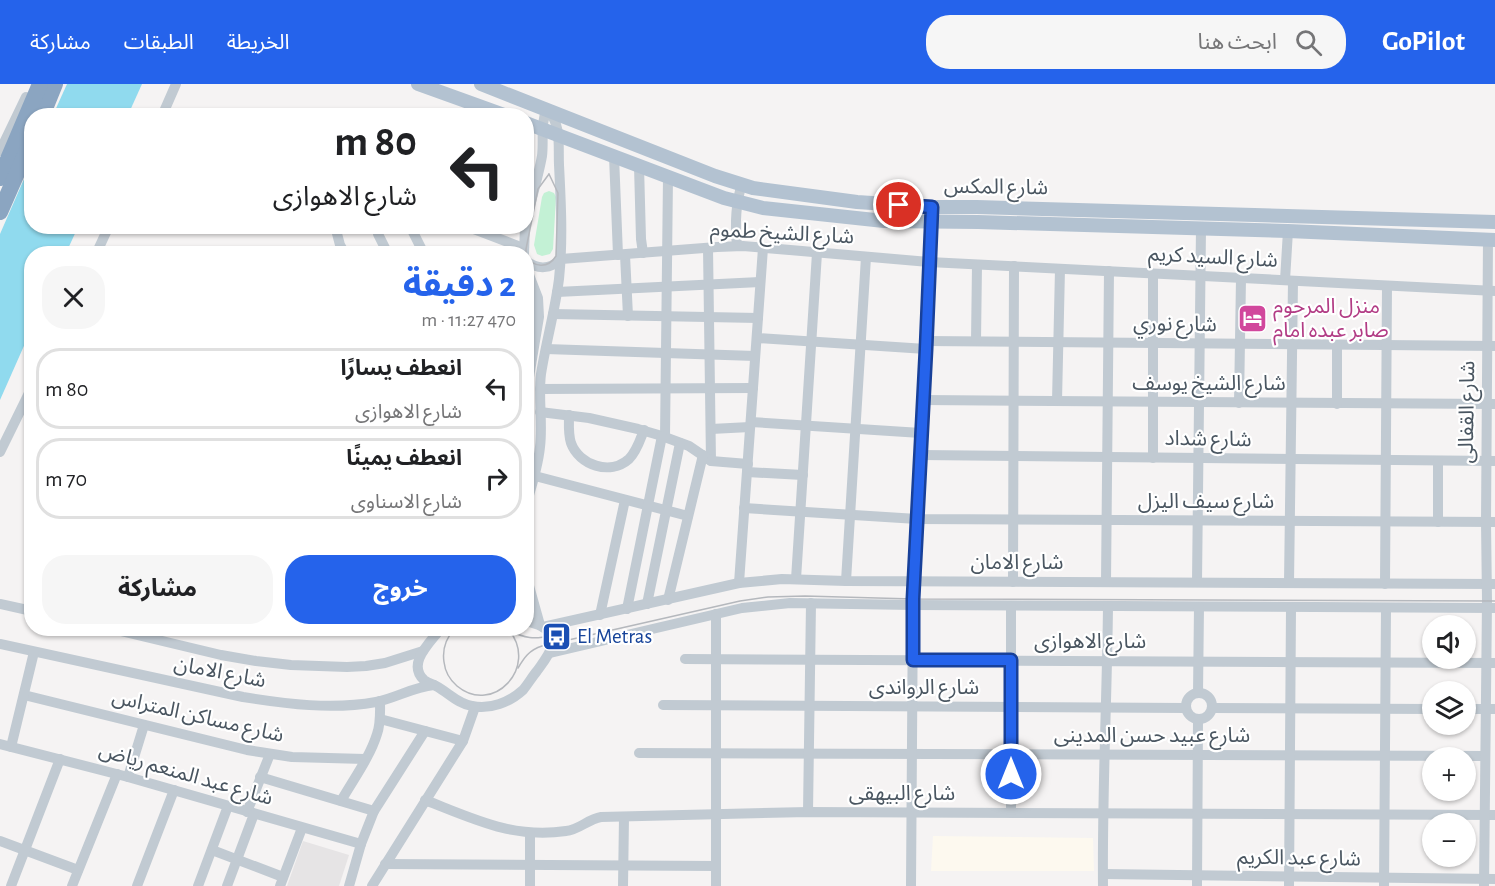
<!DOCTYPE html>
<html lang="ar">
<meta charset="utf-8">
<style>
body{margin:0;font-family:"Alegreya Sans","Noto Sans Arabic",sans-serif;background:#f6f6f6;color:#202124;direction:rtl;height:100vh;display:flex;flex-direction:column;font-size:22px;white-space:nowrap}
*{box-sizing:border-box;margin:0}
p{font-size:20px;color:#757577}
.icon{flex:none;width:33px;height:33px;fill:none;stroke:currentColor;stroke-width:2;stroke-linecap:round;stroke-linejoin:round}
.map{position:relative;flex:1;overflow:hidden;direction:ltr}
.details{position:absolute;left:24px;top:162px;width:510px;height:390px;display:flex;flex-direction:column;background:#fff;border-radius:24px;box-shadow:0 2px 4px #0004;direction:rtl}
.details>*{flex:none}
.guide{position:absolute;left:24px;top:24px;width:510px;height:126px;border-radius:24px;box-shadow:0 2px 4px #0004;direction:rtl;background:#fff;color:#202124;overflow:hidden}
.controls{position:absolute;left:1422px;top:531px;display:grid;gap:12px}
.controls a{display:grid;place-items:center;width:54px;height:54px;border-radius:50%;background:#fff;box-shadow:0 2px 4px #0004;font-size:30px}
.pin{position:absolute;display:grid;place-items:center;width:51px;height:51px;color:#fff;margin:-26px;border:3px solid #fff;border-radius:50%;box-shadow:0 2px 6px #0007}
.me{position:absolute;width:66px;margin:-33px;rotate:0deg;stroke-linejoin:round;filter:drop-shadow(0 0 4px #0008)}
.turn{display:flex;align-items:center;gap:21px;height:126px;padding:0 18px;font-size:27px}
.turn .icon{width:78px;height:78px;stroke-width:2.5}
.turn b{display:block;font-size:42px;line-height:51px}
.round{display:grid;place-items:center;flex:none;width:63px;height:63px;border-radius:24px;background:#f6f6f6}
.overview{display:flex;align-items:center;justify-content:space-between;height:102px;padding:0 18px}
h1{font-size:36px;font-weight:700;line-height:45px;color:#2563eb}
.cta{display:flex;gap:12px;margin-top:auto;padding:12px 18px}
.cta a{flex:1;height:69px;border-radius:24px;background:#2563eb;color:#fff;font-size:24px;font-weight:700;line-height:69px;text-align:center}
.cta a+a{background:#f6f6f6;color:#202124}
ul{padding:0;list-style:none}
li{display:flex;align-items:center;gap:18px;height:81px;margin:0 12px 9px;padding:0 6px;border:3px solid #e0e0e0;border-radius:24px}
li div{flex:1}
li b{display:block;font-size:22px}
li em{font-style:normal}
header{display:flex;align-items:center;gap:36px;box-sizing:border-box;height:84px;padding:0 30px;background:#2563eb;color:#fff}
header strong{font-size:28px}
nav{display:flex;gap:33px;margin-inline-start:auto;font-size:21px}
.search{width:420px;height:54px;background:#f6f6f6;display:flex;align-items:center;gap:15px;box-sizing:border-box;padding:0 21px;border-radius:24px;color:#757577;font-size:22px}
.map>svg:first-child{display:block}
.commercial{fill:#fdf9ef}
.education{fill:#e6e4e5}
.green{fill:#c3f1d5}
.water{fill:#90daee}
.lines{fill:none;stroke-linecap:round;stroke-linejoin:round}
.minor{stroke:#c1cad2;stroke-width:10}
.major{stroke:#b3c2d1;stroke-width:14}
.highway{stroke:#8ba5c1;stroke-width:16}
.tram{stroke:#b5b8bd;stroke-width:1.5}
.route-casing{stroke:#184099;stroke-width:15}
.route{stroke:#2563eb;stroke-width:10}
.labels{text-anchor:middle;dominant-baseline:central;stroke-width:4.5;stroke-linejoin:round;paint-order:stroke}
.street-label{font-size:21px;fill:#4a5661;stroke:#fff}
.hotel-label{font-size:21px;fill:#b23c85;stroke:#fff;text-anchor:start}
.transit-label{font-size:21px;fill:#164399;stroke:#fff;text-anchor:start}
</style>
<header>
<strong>GoPilot</strong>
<div class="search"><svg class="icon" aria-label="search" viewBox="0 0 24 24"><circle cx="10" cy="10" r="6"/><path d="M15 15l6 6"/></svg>ابحث هنا</div>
<nav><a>الخريطة</a><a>الطبقات</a><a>مشاركة</a></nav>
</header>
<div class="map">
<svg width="1495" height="802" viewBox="0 0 1495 802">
<rect width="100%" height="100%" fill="#f5f3f3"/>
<path class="commercial" d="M933,752l160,2 1,33h-163z"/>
<path class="education" d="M303,757l46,14 -10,31h-52z"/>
<path class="green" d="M549,107l5,2 2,4 -3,52 -3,5 -8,2 -5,-2 -3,-9 8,-48 2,-4z"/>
<g class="water">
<path d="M67,0h75l-14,31h-75z"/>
<path d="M31,79l1,63 46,1 -12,26 -34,1 -1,76 -31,70v-166z"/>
</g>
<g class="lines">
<g class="minor">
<path d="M162,32l14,-32"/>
<path d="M0,67l26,-54"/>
<path d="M614,72l4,99"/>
<path d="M639,82l2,73 2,14"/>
<path d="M526,137c5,-21 12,-43 16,-65 2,-16 -2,-32 5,-47 15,16 11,36 12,56 2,38 4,76 0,114 -4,32 -13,63 -18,95 -3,24 2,49 -1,73 -2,20 -8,38 -14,58"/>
<path d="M335,142l5,19 5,9"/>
<path d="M410,142l14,28"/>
<path d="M466,142l57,22"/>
<path d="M378,150l10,20"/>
<path d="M737,162c-2,-20 -2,-41 5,-62"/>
<path d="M708,164l3,213"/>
<path d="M524,169l1,-27"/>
<path d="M96,170l13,-28"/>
<path d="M625,171l3,61"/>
<path d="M526,177c12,9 25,8 35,-2l156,-12 26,-1 186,16 566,29"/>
<path d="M526,183l12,31 1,19 -10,60 -3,76"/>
<path d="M1285,196l3,-49"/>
<path d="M557,208l203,-10"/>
<path d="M553,230l205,4"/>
<path d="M757,254l169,11"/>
<path d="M926,257l569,5"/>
<path d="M976,257l1,-76"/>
<path d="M546,265l209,7"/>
<path d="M540,305l213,-1"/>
<path d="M923,316l572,4"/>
<path d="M1057,317l3,-132"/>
<path d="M1239,319l2,-125"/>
<path d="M1337,320v-59"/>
<path d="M540,328l49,6 49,11 24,7 27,10 22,15 37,3"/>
<path d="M569,331c0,9 -1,19 2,28 8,22 39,33 58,16 8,-8 11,-19 15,-29"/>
<path d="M751,338l170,11"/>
<path d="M711,345l39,-2"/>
<path d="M665,353l3,-260"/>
<path d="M0,368l32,-65"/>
<path d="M920,371l575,6"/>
<path d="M1153,374v-184"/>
<path d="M1438,377v61"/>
<path d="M747,388l56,3"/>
<path d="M535,392l153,40"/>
<path d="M744,424l173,11 578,3"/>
<path d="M526,491l14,50"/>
<path d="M796,495l21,-326"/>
<path d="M846,497l20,-324"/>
<path d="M1013,498l1,-316"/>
<path d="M1106,498l3,-311"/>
<path d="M1197,498l4,-354"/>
<path d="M739,499l24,-335"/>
<path d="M1289,499l4,-302"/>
<path d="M1385,500l2,-298"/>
<path d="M668,516l35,-145"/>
<path d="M0,520l32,7"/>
<path d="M647,520l33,-161"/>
<path d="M627,525l35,-173"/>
<path d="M600,531l25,-115"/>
<path d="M543,543l196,-44 43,-4 64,2 649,3"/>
<path d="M108,544l113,27 35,6 35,4 56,2 19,-1 19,-3 38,-12"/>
<path d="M441,544c-10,14 -35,35 -17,52 4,3 8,4 12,6 13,7 22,18 36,20 18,4 38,-4 51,-16 5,-6 9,-13 14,-19 9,-13 25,-30 7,-43 -5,-4 -12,-5 -18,-7"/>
<path d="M0,560l243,53c44,7 89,13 133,5 20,-4 37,-15 58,-17"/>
<path d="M550,569l192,-45 48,-5 123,2 582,3"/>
<path d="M685,575l810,4"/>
<path d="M1198,609l1,-86"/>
<circle cx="1199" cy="622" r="13"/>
<path d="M24,611l223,55 45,7 73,2"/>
<path d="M663,621l523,3"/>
<path d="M1212,624l220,1"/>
<path d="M1466,625h29"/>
<path d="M380,635l83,22"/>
<path d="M0,660l128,33 233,67"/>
<path d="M11,663l23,-95"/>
<path d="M639,669l846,3"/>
<path d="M128,693l16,-52"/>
<path d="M260,693l114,34"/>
<path d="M425,716c49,19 88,39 141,31 13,-1 22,-12 35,-14l207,-5 687,3"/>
<path d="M341,717c12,-21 29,-44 36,-67 4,-11 3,-22 3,-33"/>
<path d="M247,728l23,-58"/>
<path d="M808,728l3,-209"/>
<path d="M1011,729v-207"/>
<path d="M0,757l78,29"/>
<path d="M212,766l71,27"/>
<path d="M385,780l331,2"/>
<path d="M1103,790l392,5"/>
<path d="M11,802l49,-127"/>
<path d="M72,802l45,-112"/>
<path d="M137,802l37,-96"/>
<path d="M198,802l30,-80"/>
<path d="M227,802l27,-72"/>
<path d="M280,802l22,-58"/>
<path d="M349,802l12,-42 13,-33 51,-80"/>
<path d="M372,802l91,-145 12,-34"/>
<path d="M530,802v-53"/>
<path d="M623,802l1,-69"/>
<path d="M716,802v-272"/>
<path d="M911,802l2,-287 18,-383"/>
<path d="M1103,802c-1,-93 4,-186 5,-280"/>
<path d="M1197,802l1,-167"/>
<path d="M1289,802l2,-278"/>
<path d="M1384,802l2,-278"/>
<path d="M1484,802l3,-285 -1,-79 2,-283"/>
</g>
<g class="major">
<path d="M418,0l89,32"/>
<path d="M481,0l234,92 38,12 104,14 75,5h45l518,15"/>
<path d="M526,39l198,75 39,10 121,13 94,1 310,9 207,9"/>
</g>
<g class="highway">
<path d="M42,32l13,-32"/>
<path d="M0,94l40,-94"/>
<path d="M0,128l32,-73"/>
</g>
<g class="tram">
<path d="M526,170v-5l12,-60 11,-15"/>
<path d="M526,171c7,13 22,14 30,1l2,-63 -9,-19"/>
<path d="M455,544c-9,10 -13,21 -11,34 1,9 6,18 13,24 36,30 82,-19 52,-56"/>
<path d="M509,546c16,9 25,9 43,6"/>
<path d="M518,584c6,-10 11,-18 24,-22l198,-45 28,-4 37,-1 108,3 582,2"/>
</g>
</g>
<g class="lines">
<defs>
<path id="route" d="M899,121l33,2 -6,142 -13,250v61h98v114"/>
</defs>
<use href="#route" class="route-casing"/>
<use href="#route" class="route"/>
</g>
<defs>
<symbol id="hotel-square" viewBox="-11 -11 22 22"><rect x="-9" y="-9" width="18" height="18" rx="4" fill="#d1479c" stroke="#fff"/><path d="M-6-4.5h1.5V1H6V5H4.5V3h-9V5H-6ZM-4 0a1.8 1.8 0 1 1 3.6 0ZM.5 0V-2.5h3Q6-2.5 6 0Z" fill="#fff"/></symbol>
<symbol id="bus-square" viewBox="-11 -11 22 22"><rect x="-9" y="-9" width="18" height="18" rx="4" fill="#1a4fb4" stroke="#fff"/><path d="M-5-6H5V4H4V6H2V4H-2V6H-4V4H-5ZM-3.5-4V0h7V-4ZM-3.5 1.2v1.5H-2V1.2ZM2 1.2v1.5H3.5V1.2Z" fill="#fff"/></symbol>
</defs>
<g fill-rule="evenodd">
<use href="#hotel-square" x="1236" y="218" width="33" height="33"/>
<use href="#bus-square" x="540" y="536" width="33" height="33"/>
</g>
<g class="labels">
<g class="street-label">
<text transform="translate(996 103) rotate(1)">شارع المكس</text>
<text transform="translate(782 149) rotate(3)">شارع الشيخ طموم</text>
<text transform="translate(1213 173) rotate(3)">شارع السيد كريم</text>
<text transform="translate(1175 240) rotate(1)">شارع نوري</text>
<text x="1209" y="299">شارع الشيخ يوسف</text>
<text transform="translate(1467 328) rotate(-89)">شارع القفالى</text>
<text transform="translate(1208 355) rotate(1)">شارع شداد</text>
<text x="1206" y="417">شارع سيف اليزل</text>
<text x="1017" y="478">شارع الامان</text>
<text x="1090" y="557">شارع الاهوازى</text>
<text transform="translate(220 588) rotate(11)">شارع الامان</text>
<text x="924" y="603">شارع الرواندى</text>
<text transform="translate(198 632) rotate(13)">شارع مساكن المتراس</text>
<text x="1152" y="651">شارع عبيد حسن المدينى</text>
<text transform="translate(186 690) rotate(16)">شارع عبد المنعم رياض</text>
<text x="902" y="709">شارع البيهقى</text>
<text transform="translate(1299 774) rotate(1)">شارع عبد الكريم</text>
</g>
<g class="hotel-label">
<text x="1273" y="222">منزل المرحوم<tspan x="1273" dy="24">صابر عبده امام</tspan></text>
</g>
<g class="transit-label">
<text x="577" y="552">El Metras</text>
</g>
</g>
</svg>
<div class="controls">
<a><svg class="icon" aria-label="sound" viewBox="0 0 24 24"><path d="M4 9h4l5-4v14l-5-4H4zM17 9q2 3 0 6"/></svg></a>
<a><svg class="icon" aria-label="layers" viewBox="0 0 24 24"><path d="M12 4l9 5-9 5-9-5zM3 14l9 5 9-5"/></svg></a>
<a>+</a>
<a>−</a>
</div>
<div class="pin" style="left:899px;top:121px;background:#d93025"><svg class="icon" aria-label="arrive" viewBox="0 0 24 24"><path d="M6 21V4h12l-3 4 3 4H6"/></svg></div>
<svg class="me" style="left:1011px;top:690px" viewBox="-20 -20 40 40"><circle r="17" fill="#2563eb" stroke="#fff" stroke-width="3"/><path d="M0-11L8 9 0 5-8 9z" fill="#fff"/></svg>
<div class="guide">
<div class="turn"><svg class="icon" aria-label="left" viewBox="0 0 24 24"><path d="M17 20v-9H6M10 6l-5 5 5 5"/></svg><div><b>80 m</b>شارع الاهوازى</div></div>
</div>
<section class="details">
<div class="overview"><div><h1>2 دقيقة</h1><p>470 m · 11:27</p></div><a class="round"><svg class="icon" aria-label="close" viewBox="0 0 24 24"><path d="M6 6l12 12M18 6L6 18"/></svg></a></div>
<ul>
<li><svg class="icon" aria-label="left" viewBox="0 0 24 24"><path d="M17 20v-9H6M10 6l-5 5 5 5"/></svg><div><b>انعطف يسارًا</b><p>شارع الاهوازى</p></div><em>80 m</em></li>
<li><svg class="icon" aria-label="right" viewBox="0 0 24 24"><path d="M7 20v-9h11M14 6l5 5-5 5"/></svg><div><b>انعطف يمينًا</b><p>شارع الاسناوى</p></div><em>70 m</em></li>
</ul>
<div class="cta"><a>خروج</a><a>مشاركة</a></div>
</section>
</div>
